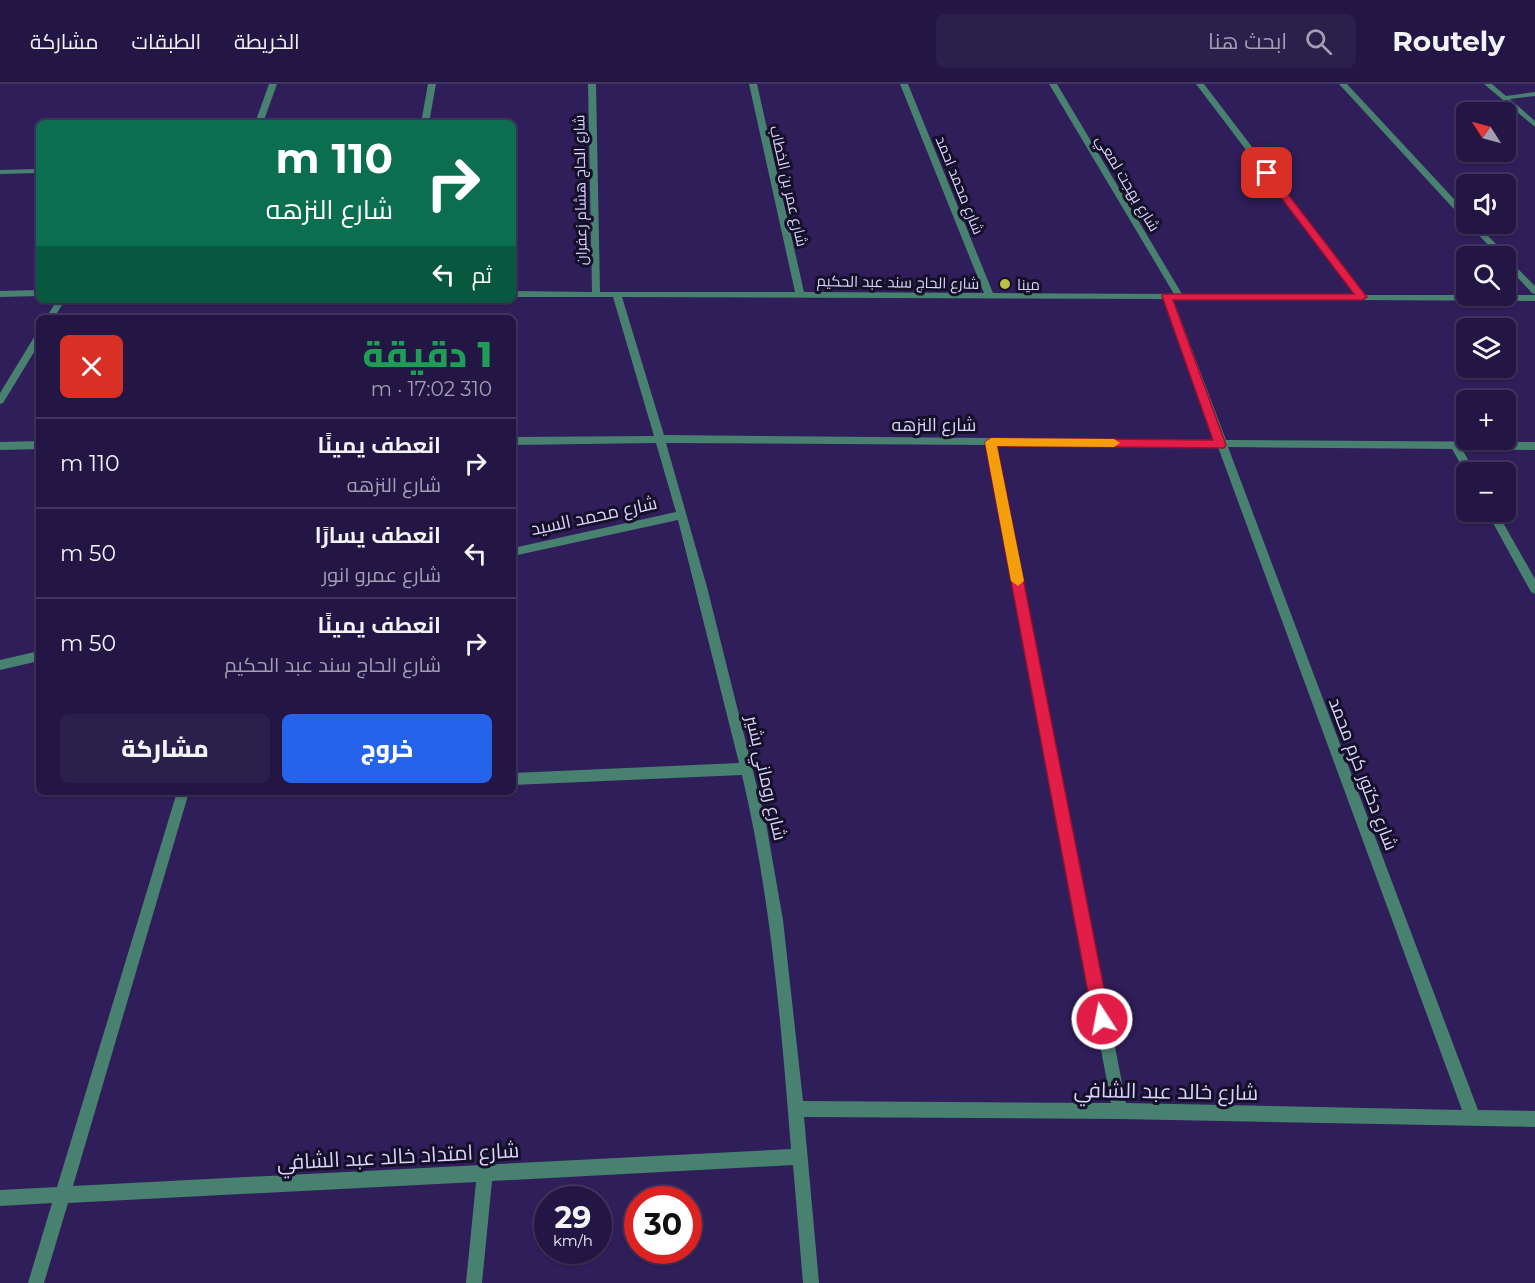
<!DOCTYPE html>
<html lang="ar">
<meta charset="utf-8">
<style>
body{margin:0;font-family:Montserrat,Cairo,sans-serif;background:#2b1f4b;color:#f1f3f6;direction:rtl;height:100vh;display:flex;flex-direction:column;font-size:22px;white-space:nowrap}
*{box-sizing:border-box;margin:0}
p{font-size:20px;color:#a39fb2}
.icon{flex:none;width:33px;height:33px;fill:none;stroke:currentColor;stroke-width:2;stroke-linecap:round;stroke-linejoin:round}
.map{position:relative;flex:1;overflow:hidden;direction:ltr}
.side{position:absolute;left:36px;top:231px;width:480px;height:480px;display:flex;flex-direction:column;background:#231644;border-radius:9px;box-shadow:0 2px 4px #0004,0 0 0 2px #40355d;direction:rtl}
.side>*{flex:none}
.hud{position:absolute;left:36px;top:36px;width:480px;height:183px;border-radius:9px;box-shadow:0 2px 4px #0004,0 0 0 2px #40355d;direction:rtl;background:#0b6e4f;color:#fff;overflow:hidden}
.needle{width:39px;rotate:306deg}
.buttons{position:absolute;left:1456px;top:18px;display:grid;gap:12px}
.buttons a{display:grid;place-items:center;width:60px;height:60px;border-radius:9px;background:#231644;box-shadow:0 2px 4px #0004,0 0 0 2px #40355d;font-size:30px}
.speed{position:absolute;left:534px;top:1102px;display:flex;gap:12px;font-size:30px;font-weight:700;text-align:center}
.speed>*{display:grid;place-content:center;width:78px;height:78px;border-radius:50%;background:#231644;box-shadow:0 2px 4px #0004,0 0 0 2px #40355d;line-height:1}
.speed small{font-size:15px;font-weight:400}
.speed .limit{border:9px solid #d22;background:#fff;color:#111}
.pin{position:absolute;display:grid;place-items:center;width:51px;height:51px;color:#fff;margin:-26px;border-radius:12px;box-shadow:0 3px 9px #0006}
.me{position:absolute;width:66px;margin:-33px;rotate:349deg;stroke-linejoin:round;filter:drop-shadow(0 0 4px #0008)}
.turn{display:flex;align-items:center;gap:21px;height:126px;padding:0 24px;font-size:27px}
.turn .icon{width:78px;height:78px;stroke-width:2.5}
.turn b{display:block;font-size:42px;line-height:51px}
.then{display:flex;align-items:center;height:57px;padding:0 24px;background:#0003;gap:12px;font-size:22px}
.round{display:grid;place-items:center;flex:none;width:63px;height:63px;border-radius:9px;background:#2b1f4b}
.headline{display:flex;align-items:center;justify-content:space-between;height:102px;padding:0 24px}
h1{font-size:36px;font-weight:800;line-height:45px;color:#1e9e55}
.cta{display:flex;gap:12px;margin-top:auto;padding:12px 24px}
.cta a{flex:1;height:69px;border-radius:9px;background:#2563eb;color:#fff;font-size:24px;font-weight:800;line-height:69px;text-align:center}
.cta a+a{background:#2b1f4b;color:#f1f3f6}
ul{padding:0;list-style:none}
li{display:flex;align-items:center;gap:18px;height:90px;padding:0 24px;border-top:2px solid #40355d}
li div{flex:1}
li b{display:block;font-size:22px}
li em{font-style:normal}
header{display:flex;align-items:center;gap:36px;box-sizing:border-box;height:84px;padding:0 30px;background:#231644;border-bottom:2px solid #40355d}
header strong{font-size:28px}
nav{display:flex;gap:33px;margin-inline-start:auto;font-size:21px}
.search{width:420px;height:54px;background:#2b1f4b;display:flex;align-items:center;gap:15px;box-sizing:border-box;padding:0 21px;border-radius:9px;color:#a39fb2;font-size:22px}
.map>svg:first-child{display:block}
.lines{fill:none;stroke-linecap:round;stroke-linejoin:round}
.minor{fill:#48816f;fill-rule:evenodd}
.route{fill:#e11d48;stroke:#92132f;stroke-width:1.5}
.slow{fill:#f59e0b}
.poi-dot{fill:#bbc045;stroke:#150f29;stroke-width:2}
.labels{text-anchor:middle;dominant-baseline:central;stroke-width:6;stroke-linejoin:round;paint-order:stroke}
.far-street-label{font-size:15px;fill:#dad5fa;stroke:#150f29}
.far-poi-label{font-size:15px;fill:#dad5fa;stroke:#150f29;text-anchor:start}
.street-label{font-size:18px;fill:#dad5fa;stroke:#150f29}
.near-street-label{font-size:21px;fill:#dad5fa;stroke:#150f29}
</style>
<header>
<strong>Routely</strong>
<div class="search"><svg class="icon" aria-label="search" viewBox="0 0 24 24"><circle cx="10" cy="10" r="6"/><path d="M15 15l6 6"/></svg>ابحث هنا</div>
<nav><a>الخريطة</a><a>الطبقات</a><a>مشاركة</a></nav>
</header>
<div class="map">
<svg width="1535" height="1199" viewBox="0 0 1535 1199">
<rect width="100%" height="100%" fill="#2f1e5a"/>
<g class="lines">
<g class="minor">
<path d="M269,0h8l-14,39h-8z"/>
<path d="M428,0h8l-7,39h-8z"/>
<path d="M588,0h8l4,208h195l-46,-208h8l47,208 180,1 -84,-209h8l85,209 181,1 -125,-210h8l125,210 174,1 -160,-211h8l161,211h170v6l-362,-2 53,141 309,2v8l-73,-1 13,23h-8v3l-15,-26 -224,-2 250,663 57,1v16l-415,-8 -316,-2 15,166h-16l-10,-118 -301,16 -10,102h-16l10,-101 -408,21 -24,80h-16l24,-80 -52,3v-16l57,-3 120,-395h12l-116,394 718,-37c-10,-125 -20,-251 -49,-374l-229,10v-12l226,-10 -61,-243 -165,36v-8l163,-36 -20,-69 -143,2v-8l141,-1 -41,-139h-100v-6l79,1zM622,213l542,2 52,141 -552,-5zM666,359l321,2 124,658 -308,-2 -20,-181 -17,-97 -59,-236zM997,361l221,2 244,663 -336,-7z"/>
<path d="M1339,0h8l120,129v7h-3z"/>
<path d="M1484,0h8l14,12 29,-4v4l-25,3 25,22v6z"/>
<path d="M39,85v4l-39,1v-4z"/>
<path d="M1468,140h8l30,30v3l29,29v8l-3,-1 -26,-28v-9h-7z"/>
<path d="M39,206v6l-39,1v-6z"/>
<path d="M57,216h8l-11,18h-8z"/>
<path d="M39,249v11l-36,59 -3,1v-11l36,-59z"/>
<path d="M39,357v8l-39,1v-8z"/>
<path d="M1487,428h10l38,67v15l-4,-2z"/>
<path d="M39,567v10l-39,9v-10z"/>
</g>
</g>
<path class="route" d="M1264,87h6l97,126 -5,3h-189l53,145 -2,3 -227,-2 113,573 -2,6 -6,2 -6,-2 -3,-6 -108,-577 6,-4 222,2 -51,-144 1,-2h191l-90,-119z"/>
<path class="slow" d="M991,354l123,1 6,4 -6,4 -117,-1 27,135 -6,5 -7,-5 -26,-139z"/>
<circle class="poi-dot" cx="1005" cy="200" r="6"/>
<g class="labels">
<g class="far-street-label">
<text transform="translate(1128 99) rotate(59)">شارع بهجت لمعي</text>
<text transform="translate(960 101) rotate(68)">شارع محمد احمد</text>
<text transform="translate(789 102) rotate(77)">شارع عمر بن الخطاب</text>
<text transform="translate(580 106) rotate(-91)">شارع الحاج هشام زعفران</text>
<text transform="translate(898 198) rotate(1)">شارع الحاج سند عبد الحكيم</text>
</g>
<g class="far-poi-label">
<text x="1017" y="200">مينا</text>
</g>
<g class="street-label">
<text x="934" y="341">شارع النزهه</text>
<text transform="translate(594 432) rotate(-12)">شارع محمد السيد</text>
<text transform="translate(1363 690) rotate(69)">شارع دكتور كرم محمد</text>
<text transform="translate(766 694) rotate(77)">شارع روماني بشير</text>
</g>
<g class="near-street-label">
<text transform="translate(1166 1007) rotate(1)">شارع خالد عبد الشافي</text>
<text transform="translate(398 1072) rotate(-3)">شارع امتداد خالد عبد الشافي</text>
</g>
</g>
</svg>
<div class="buttons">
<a><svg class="needle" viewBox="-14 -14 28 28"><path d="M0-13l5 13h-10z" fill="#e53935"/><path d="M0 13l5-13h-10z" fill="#a39fb2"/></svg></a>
<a><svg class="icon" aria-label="sound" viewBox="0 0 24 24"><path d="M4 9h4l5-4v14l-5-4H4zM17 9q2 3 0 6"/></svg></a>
<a><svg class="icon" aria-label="search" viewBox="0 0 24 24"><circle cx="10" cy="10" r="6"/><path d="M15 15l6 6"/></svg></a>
<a><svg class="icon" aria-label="layers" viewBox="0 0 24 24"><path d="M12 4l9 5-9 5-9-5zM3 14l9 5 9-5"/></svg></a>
<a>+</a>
<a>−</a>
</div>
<div class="speed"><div>29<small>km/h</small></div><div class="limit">30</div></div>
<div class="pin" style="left:1267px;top:89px;background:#d93025"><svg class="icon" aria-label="arrive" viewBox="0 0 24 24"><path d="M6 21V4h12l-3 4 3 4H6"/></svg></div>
<svg class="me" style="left:1102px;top:935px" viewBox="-20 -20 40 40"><circle r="17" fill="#e11d48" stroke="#fff" stroke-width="3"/><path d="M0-11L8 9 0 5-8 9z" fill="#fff"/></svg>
<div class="hud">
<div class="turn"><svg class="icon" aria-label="right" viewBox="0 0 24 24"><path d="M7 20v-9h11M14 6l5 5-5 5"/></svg><div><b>110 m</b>شارع النزهه</div></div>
<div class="then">ثم<svg class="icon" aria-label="left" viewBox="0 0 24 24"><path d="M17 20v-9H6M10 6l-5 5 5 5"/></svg></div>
</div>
<section class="side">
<div class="headline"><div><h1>1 دقيقة</h1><p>310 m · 17:02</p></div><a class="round" style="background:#d93025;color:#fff"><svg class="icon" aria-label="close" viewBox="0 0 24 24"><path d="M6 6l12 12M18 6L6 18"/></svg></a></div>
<ul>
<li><svg class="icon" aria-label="right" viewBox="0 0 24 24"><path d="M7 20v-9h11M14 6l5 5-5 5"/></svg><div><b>انعطف يمينًا</b><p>شارع النزهه</p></div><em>110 m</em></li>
<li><svg class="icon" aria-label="left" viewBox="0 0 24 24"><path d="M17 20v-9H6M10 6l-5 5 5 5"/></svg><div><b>انعطف يسارًا</b><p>شارع عمرو انور</p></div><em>50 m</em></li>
<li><svg class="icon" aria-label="right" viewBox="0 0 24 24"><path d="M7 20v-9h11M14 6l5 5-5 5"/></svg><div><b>انعطف يمينًا</b><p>شارع الحاج سند عبد الحكيم</p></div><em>50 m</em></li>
</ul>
<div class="cta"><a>خروج</a><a>مشاركة</a></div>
</section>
</div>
